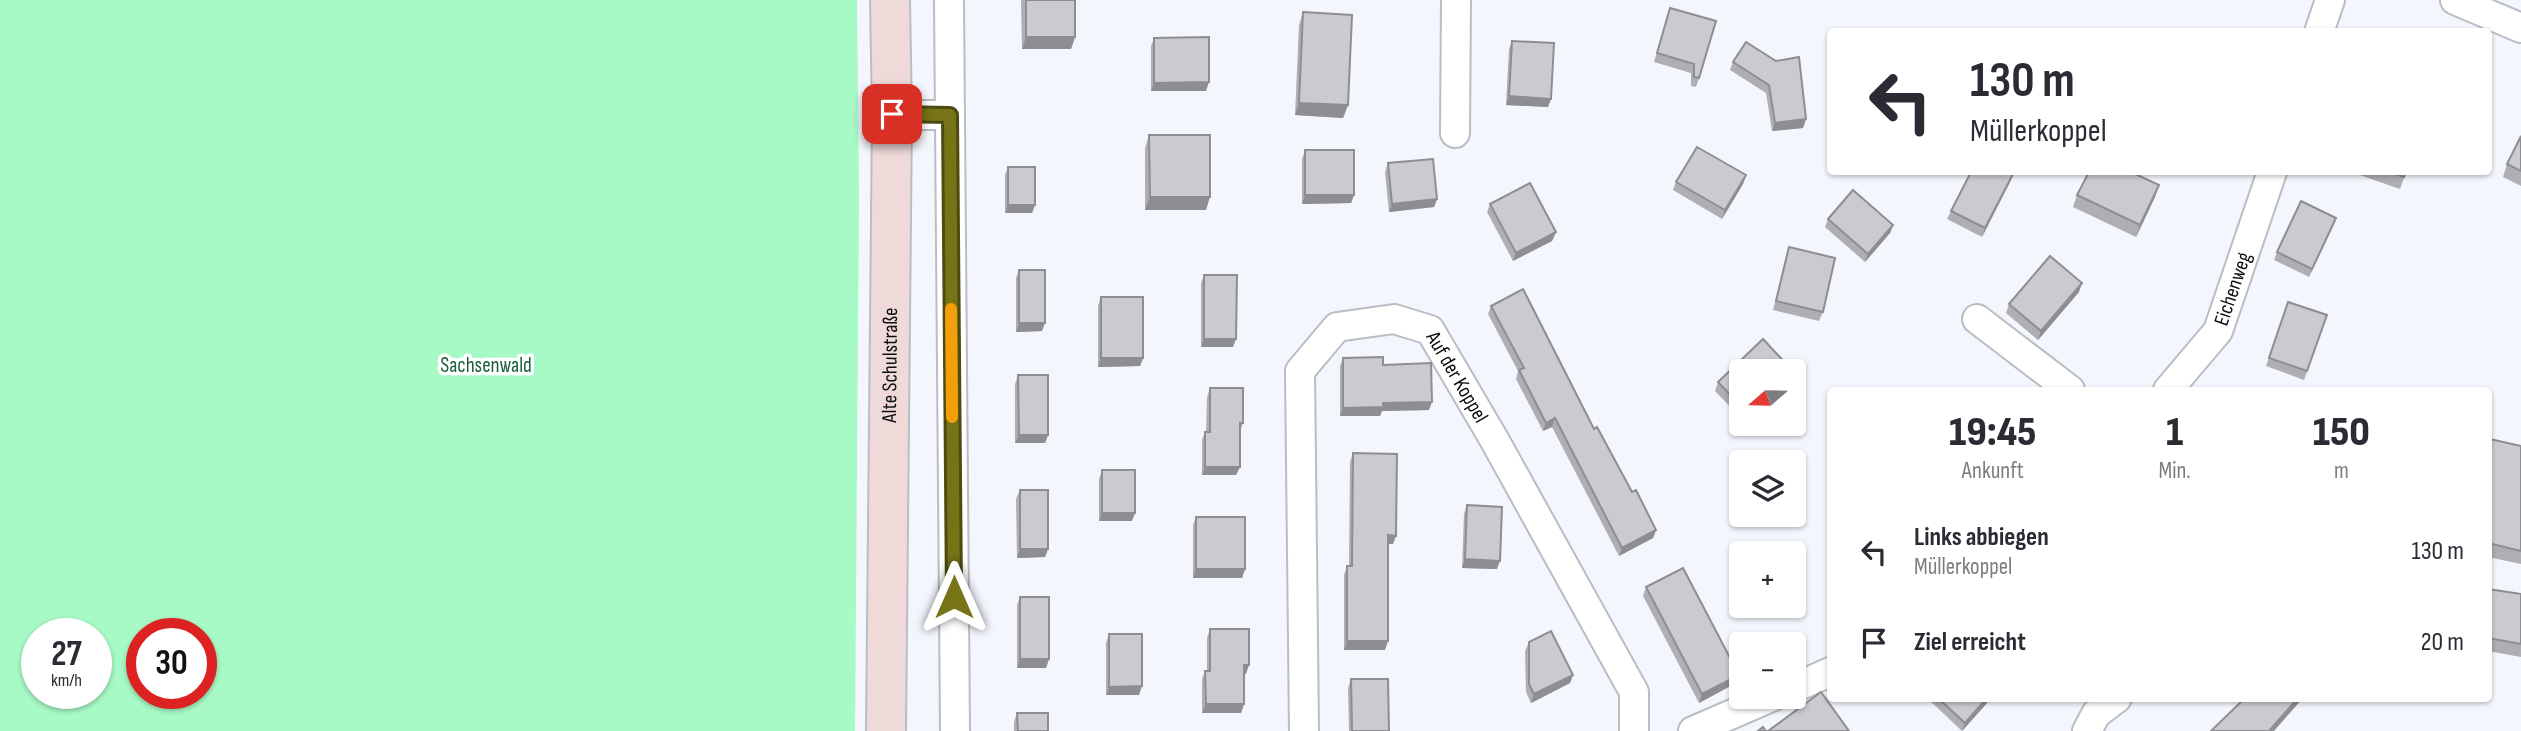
<!DOCTYPE html>
<html lang="de">
<meta charset="utf-8">
<style>
body{margin:0;font-family:"Sofia Sans Condensed",sans-serif;background:#f7f7f7;color:#2b2b33;height:100vh;display:flex;flex-direction:column;font-size:26px;white-space:nowrap}
*{box-sizing:border-box;margin:0}
p{font-size:23px;color:#7c7c81}
.icon{flex:none;width:38px;height:38px;fill:none;stroke:currentColor;stroke-width:2;stroke-linecap:round;stroke-linejoin:round}
.map{position:relative;flex:1;overflow:hidden}
.drawer{position:absolute;left:1827px;top:387px;width:665px;height:315px;display:flex;flex-direction:column;background:#fff;border-radius:7px;box-shadow:0 2px 5px #0004}
.drawer>*{flex:none}
.hud{position:absolute;left:1827px;top:28px;width:665px;height:147px;border-radius:7px;box-shadow:0 2px 5px #0004;background:#fff;color:#2b2b33;overflow:hidden}
.needle{width:46px;rotate:250deg}
.fabs{position:absolute;left:1729px;top:359px;display:grid;gap:14px}
.fabs a{display:grid;place-items:center;width:77px;height:77px;border-radius:7px;background:#fff;box-shadow:0 2px 5px #0004;font-size:35px}
.speed{position:absolute;left:21px;top:618px;display:flex;gap:14px;font-size:35px;font-weight:700;text-align:center}
.speed>*{display:grid;place-content:center;width:91px;height:91px;border-radius:50%;background:#fff;box-shadow:0 2px 5px #0004;line-height:1}
.speed small{font-size:18px;font-weight:400}
.speed .limit{border:10px solid #d22;background:#fff;color:#111}
.pin{position:absolute;display:grid;place-items:center;width:60px;height:60px;color:#fff;margin:-30px;border-radius:14px;box-shadow:0 4px 10px #0006}
.me{position:absolute;width:77px;margin:-38px;rotate:0deg;stroke-linejoin:round;filter:drop-shadow(0 0 5px #0008)}
.turn{display:flex;align-items:center;gap:24px;height:147px;padding:0 28px;font-size:32px}
.turn .icon{width:91px;height:91px;stroke-width:2.5}
.turn b{display:block;font-size:49px;line-height:60px}
.eta{display:flex;justify-content:space-evenly;align-items:center;height:119px;text-align:center}
.eta b{font-size:42px;font-weight:800;line-height:49px}
ul{padding:0;list-style:none}
li{display:flex;align-items:center;gap:21px;height:91px;padding:0 28px}
li div{flex:1}
li b{display:block;font-size:26px}
li em{font-style:normal}
.map>svg:first-child{display:block}
.green{fill:#a7f9c6;fill-rule:evenodd}
.lines{fill:none;stroke-linecap:round;stroke-linejoin:round}
.street-casing{stroke:#babdc3;stroke-width:32}
.secondary-casing{stroke:#babdc3;stroke-width:42}
.street{stroke:#fff;stroke-width:28}
.secondary{stroke:#f0dad9;stroke-width:38}
.wall{fill:#afaeb4}
.shaded-wall{fill:#8e8d92}
.building{fill:#cbcad1;stroke:#8e8d92;stroke-width:2}
.route-casing{stroke:#4d4b10;stroke-width:18}
.route{stroke:#777418;stroke-width:12}
.slow{stroke:#f59e0b;stroke-width:12}
.labels{text-anchor:middle;dominant-baseline:central;stroke-width:7;stroke-linejoin:round;paint-order:stroke}
.street-label{font-size:21px;fill:#0c0d0f;stroke:#fff}
.park-label{font-size:21px;fill:#1a5f3b;stroke:#fff}
</style>
<div class="map">
<svg width="2521" height="731" viewBox="0 0 2521 731">
<rect width="100%" height="100%" fill="#f3f6fc"/>
<path class="green" d="M0,0h857l2,197 -4,534h-855zM37,634h59v59h-59zM142,634h59v59h-59z"/>
<g class="lines">
<defs>
<g id="street">
<path d="M949,0l6,731"/>
<path d="M2455,0l66,28"/>
<path d="M2319,32l11,-32"/>
<path d="M892,115h58"/>
<path d="M1455,133l1,-133"/>
<path d="M1977,319l93,71"/>
<path id="s1" d="M2168,390l50,-59 54,-159"/>
<path d="M1794,688l36,-16"/>
<path id="s2" d="M1304,731l-4,-360 37,-44 57,-8 36,11 65,111 139,251v39"/>
<path d="M1693,731l81,-35"/>
<path d="M2087,731l9,-17 21,-16"/>
</g>
<g id="secondary">
<path id="s3" d="M886,731l6,-616 -2,-115"/>
</g>
</defs>
<use href="#street" class="street-casing"/>
<use href="#secondary" class="secondary-casing"/>
<use href="#street" class="street"/>
<use href="#secondary" class="secondary"/>
</g>
<g class="wall">
<path d="M1021,0h54v37l-4,12h-49z"/>
<path d="M1670,8l29,70 -3,9 -5,-1v-13l-37,-11z"/>
<path d="M1303,12l45,93 -5,13 -48,-3 4,-90z"/>
<path d="M1154,38l52,53h-55v-45z"/>
<path d="M1512,41l36,66 -42,-2 3,-56z"/>
<path d="M1776,61l30,58 -3,9 -31,3 -6,-38 -36,-23 3,-8z"/>
<path d="M1149,135l57,75h-61v-62z"/>
<path d="M2521,136v50l-18,-9 4,-13z"/>
<path d="M1305,150l49,45 -3,8 -49,1v-45z"/>
<path d="M1388,163l49,36 -3,8 -45,5 -4,-40z"/>
<path d="M1008,167l27,38 -3,8h-27v-38z"/>
<path d="M2351,172h55l-6,17z"/>
<path d="M1746,175l-3,9 -21,35 -49,-29 3,-8z"/>
<path d="M2011,180l-29,57 -35,-18 4,-8z"/>
<path d="M2159,185l-4,12 -19,40 -63,-30 4,-12z"/>
<path d="M1490,204l66,28 -4,9 -39,20 -26,-49z"/>
<path d="M2336,218l-27,59 -35,-17 3,-8z"/>
<path d="M1828,219l65,6 -3,8 -25,29 -40,-35z"/>
<path d="M1789,247l34,65 -4,9 -46,-11 13,-54z"/>
<path d="M1019,270l23,61 -26,1v-54z"/>
<path d="M1204,275l29,72h-32v-64z"/>
<path d="M2079,292l-41,48 -32,-27 3,-9z"/>
<path d="M1101,297l42,61 -3,8 -42,1v-61z"/>
<path d="M2288,302l39,13 -23,65 -38,-14z"/>
<path d="M1491,306l103,123 38,63 24,38 -3,8 -34,18 -67,-129 -9,4 -27,-52 2,-8 -30,-57z"/>
<path d="M1343,358l40,7 46,45 -47,1 -2,5h-40v-50z"/>
<path d="M1741,371v47l-26,-27 3,-9z"/>
<path d="M1018,375l30,60 -3,8h-30v-59z"/>
<path d="M1210,388l33,35 -3,9v35l-4,8h-34v-35l3,-8h1l1,-35z"/>
<path d="M2490,439l31,7v118l-33,-7v-112z"/>
<path d="M1353,453l40,91h-5l-3,106h-41v-75l3,-9h2l1,-104z"/>
<path d="M1102,470l30,51h-33v-42z"/>
<path d="M1020,490l28,59 -3,8 -28,1 -1,-59z"/>
<path d="M1467,505l30,64 -35,-1 2,-54z"/>
<path d="M1196,517l49,52 -3,9h-49v-53z"/>
<path d="M1646,587l93,88 -3,8 -37,20 -56,-107z"/>
<path d="M2488,589l33,5v63l-33,-6z"/>
<path d="M1020,597l29,62 -3,9h-29v-63z"/>
<path d="M1210,629l36,45h-2v30l-3,9h-39v-34l3,-8h2v-33z"/>
<path d="M1109,634l30,61h-33v-52z"/>
<path d="M1529,642l44,33 -3,8 -39,20 -5,-11 -1,-41z"/>
<path d="M1351,679l38,52h-40l-1,-43z"/>
<path d="M1927,698h60v5l-25,28z"/>
<path d="M1017,713l31,18h-34v-9z"/>
</g>
<g class="shaded-wall">
<path d="M1026,37h49l-4,12h-49z"/>
<path d="M1209,82l-3,9h-55l3,-8z"/>
<path d="M1509,96l42,3 -3,8 -42,-2z"/>
<path d="M1299,103l49,2 -5,13 -48,-3z"/>
<path d="M1806,119l-3,9 -31,3 3,-8z"/>
<path d="M2014,172l-3,8 -29,57 3,-9z"/>
<path d="M1746,175l-3,9 -21,35 3,-9z"/>
<path d="M2159,185l-4,12 -19,40 4,-12z"/>
<path d="M1305,195h49l-3,8 -49,1z"/>
<path d="M1150,197h60l-4,13h-61z"/>
<path d="M1437,199l-3,8 -45,5 3,-8z"/>
<path d="M1008,205h27l-3,8h-27z"/>
<path d="M2336,218l-3,8 -24,51 3,-8z"/>
<path d="M1893,225l-3,8 -25,29 3,-8z"/>
<path d="M1556,232l-4,9 -39,20 3,-8z"/>
<path d="M2082,283l-3,9 -41,48 3,-9z"/>
<path d="M1019,323h26l-3,8 -26,1z"/>
<path d="M1204,339h32l-3,8h-32z"/>
<path d="M1101,358h42l-3,8 -42,1z"/>
<path d="M1432,402l-3,8 -47,1 -2,5h-40l3,-8 40,-5z"/>
<path d="M1555,418l-3,9 -9,4 3,-8z"/>
<path d="M1019,435h29l-3,8h-30z"/>
<path d="M1205,467h35l-4,8h-34z"/>
<path d="M1102,513h33l-3,8h-33z"/>
<path d="M1656,530l-3,8 -34,18 3,-8z"/>
<path d="M1388,535l8,1 -3,8h-8z"/>
<path d="M1020,549h28l-3,8 -28,1z"/>
<path d="M1465,559l35,2 -3,8 -35,-1z"/>
<path d="M1196,569h49l-3,9h-49z"/>
<path d="M1347,641h41l-3,9h-41z"/>
<path d="M1020,659h29l-3,9h-29z"/>
<path d="M1244,665h5l-3,9h-5z"/>
<path d="M1573,675l-3,8 -39,20 3,-9z"/>
<path d="M1739,675l-3,8 -37,20 3,-9z"/>
<path d="M1142,686l-3,9h-33l3,-8z"/>
<path d="M1987,698h2l-2,5 -25,28 3,-8z"/>
<path d="M2298,698h5l-29,33h-5z"/>
<path d="M1206,704h38l-3,9h-39z"/>
</g>
<g class="building">
<rect x="1026" y="0" width="49" height="37"/>
<path d="M1670,8l46,13 -17,57 -5,-1v-13l-37,-11z"/>
<path d="M1303,12l49,3 -4,90 -49,-2z"/>
<path d="M1209,37v45l-55,1v-45z"/>
<path d="M1512,41l42,2 -3,56 -42,-3z"/>
<path d="M1746,42l30,19 23,-4 7,62 -31,4 -6,-38 -36,-23z"/>
<path d="M1149,135h61v62h-60z"/>
<path d="M2521,136v35l-14,-7z"/>
<path d="M1697,147l49,28 -21,35 -49,-28z"/>
<rect x="1305" y="150" width="49" height="45"/>
<path d="M1433,159l4,40 -45,5 -4,-41z"/>
<rect x="1008" y="167" width="27" height="38"/>
<path d="M1971,172h43l-29,56 -34,-17z"/>
<path d="M2089,172h42l28,13 -19,40 -63,-30z"/>
<path d="M2390,172h16l-2,5z"/>
<path d="M1530,183l26,49 -40,21 -26,-49z"/>
<path d="M1853,190l40,35 -25,29 -40,-35z"/>
<path d="M2301,201l35,17 -24,51 -35,-17z"/>
<path d="M1789,247l46,11 -12,54 -47,-11z"/>
<path d="M2050,256l32,27 -41,48 -32,-27z"/>
<rect x="1019" y="270" width="26" height="53"/>
<path d="M1204,275h33l-1,64h-32z"/>
<path d="M1523,289l71,140 3,-2 35,65 4,-2 20,40 -34,18 -67,-130 -9,5 -27,-53 5,-2 -33,-62z"/>
<rect x="1101" y="297" width="42" height="61"/>
<path d="M2288,302l39,13 -20,56 -38,-13z"/>
<path d="M1763,339l28,30 -3,2h-47v35l-23,-24z"/>
<path d="M1383,357v8l48,-2 1,39 -49,1v4l-40,1v-50z"/>
<path d="M1018,375h30v60h-29z"/>
<path d="M1210,388h33v35h-3v44h-35v-35h5z"/>
<path d="M2490,439l31,7v105l-33,-8v-95z"/>
<path d="M1353,453l44,1 -1,82 -8,-1v106h-41v-75h5z"/>
<rect x="1102" y="470" width="33" height="43"/>
<rect x="1020" y="490" width="28" height="59"/>
<path d="M1467,505l35,2 -2,54 -35,-2z"/>
<rect x="1196" y="517" width="49" height="52"/>
<path d="M1683,568l56,107 -37,19 -56,-107z"/>
<path d="M2488,589l33,5v50l-33,-6z"/>
<rect x="1020" y="597" width="29" height="62"/>
<path d="M1210,629h39v36h-5v39h-38l-1,-33h5z"/>
<path d="M1551,631l22,44 -39,19 -5,-10v-42z"/>
<path d="M1109,634h33v52l-33,1z"/>
<path d="M1351,679h37l1,52h-37z"/>
<path d="M1821,692l28,39h-81z"/>
<path d="M1938,698h49l-22,25z"/>
<path d="M2245,698h53l-29,33h-58z"/>
<path d="M1017,713h31v18h-30z"/>
<path d="M1763,727l3,4h-8z"/>
</g>
<g class="lines">
<defs>
<path id="route" d="M892,114l58,1 4,482"/>
</defs>
<use href="#route" class="route-casing"/>
<use href="#route" class="route"/>
<path class="slow" d="M951,309l1,108"/>
</g>
<g class="labels">
<g class="street-label">
<text stroke="none"><textPath href="#s1" startOffset="122">Eichenweg</textPath></text>
<text stroke="none"><textPath href="#s3" startOffset="366">Alte Schulstraße</textPath></text>
<text stroke="none"><textPath href="#s2" startOffset="567">Auf der Koppel</textPath></text>
</g>
<g class="park-label">
<text x="486" y="365">Sachsenwald</text>
</g>
</g>
</svg>
<div class="fabs">
<a><svg class="needle" viewBox="-14 -14 28 28"><path d="M0-13l5 13h-10z" fill="#e53935"/><path d="M0 13l5-13h-10z" fill="#7c7c81"/></svg></a>
<a><svg class="icon" aria-label="layers" viewBox="0 0 24 24"><path d="M12 4l9 5-9 5-9-5zM3 14l9 5 9-5"/></svg></a>
<a>+</a>
<a>−</a>
</div>
<div class="speed"><div>27<small>km/h</small></div><div class="limit">30</div></div>
<div class="pin" style="left:892px;top:114px;background:#d93025"><svg class="icon" aria-label="arrive" viewBox="0 0 24 24"><path d="M6 21V4h12l-3 4 3 4H6"/></svg></div>
<svg class="me" style="left:954px;top:597px" viewBox="-20 -20 40 40"><path d="M0-17L14 15 0 8-14 15z" fill="#777418" stroke="#fff" stroke-width="4"/></svg>
<div class="hud">
<div class="turn"><svg class="icon" aria-label="left" viewBox="0 0 24 24"><path d="M17 20v-9H6M10 6l-5 5 5 5"/></svg><div><b>130 m</b>Müllerkoppel</div></div>
</div>
<section class="drawer">
<div class="eta">
<div><b>19:45</b><p>Ankunft</p></div>
<div><b>1</b><p>Min.</p></div>
<div><b>150</b><p>m</p></div>
</div>
<ul>
<li><svg class="icon" aria-label="left" viewBox="0 0 24 24"><path d="M17 20v-9H6M10 6l-5 5 5 5"/></svg><div><b>Links abbiegen</b><p>Müllerkoppel</p></div><em>130 m</em></li>
<li><svg class="icon" aria-label="arrive" viewBox="0 0 24 24"><path d="M6 21V4h12l-3 4 3 4H6"/></svg><div><b>Ziel erreicht</b></div><em>20 m</em></li>
</ul>
</section>
</div>
